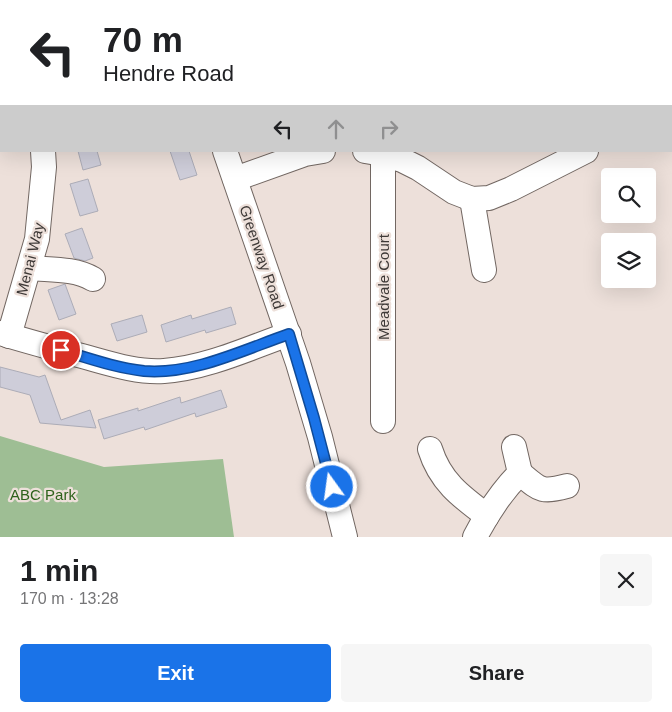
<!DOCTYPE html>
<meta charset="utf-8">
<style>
body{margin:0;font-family:Arial,sans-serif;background:#f6f6f6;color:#202124;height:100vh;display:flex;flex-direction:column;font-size:19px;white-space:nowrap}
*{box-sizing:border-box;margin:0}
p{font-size:16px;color:#757577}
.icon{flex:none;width:28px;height:28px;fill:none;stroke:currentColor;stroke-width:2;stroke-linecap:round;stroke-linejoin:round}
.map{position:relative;height:537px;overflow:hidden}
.drawer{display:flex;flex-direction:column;background:#fff;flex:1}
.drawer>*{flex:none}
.guide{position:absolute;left:0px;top:0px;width:672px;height:152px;box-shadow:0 5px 20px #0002;background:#fff;color:#202124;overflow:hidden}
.fabs{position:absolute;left:601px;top:168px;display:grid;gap:10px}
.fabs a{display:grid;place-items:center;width:55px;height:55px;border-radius:5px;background:#fff;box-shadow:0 5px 20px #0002;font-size:25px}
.pin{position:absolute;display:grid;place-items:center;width:42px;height:42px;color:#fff;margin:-21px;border:2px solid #fff;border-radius:50%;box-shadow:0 1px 5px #0007}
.me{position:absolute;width:55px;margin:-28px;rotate:346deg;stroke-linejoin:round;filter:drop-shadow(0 0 4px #0008)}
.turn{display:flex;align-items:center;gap:18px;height:105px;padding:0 20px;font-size:22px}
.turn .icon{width:65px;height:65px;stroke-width:2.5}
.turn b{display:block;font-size:35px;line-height:42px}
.lanes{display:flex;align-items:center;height:48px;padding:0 20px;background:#0003;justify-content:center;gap:25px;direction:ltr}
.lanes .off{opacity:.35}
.round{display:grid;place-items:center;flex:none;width:52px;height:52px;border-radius:5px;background:#f6f6f6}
.overview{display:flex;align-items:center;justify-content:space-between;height:85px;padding:0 20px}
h1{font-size:30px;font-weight:700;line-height:38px}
.button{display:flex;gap:10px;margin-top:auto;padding:10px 20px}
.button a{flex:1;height:58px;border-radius:5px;background:#1a73e8;color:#fff;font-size:20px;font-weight:700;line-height:58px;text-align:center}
.button a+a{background:#f6f6f6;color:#202124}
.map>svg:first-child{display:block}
.green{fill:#9ebe94}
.building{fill:#cecdd9;stroke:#acacb7}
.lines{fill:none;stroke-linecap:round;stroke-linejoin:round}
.minor-casing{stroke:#726762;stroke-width:26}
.path{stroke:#8f8682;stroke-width:3;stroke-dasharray:5 2.5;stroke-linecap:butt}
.minor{stroke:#fff;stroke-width:24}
.route-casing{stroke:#114b97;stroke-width:12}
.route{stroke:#1a73e8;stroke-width:9}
.labels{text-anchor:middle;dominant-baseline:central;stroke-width:4.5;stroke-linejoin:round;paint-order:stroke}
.street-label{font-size:15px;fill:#3e3937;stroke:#ede0da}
.park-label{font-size:15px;fill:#2e621b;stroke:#ede0da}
</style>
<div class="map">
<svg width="672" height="537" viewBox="0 0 672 537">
<rect width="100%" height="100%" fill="#ede0da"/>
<path class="green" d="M0,436l104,31 119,-8 11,78h-234z"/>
<g class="building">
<path d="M78,151h19l4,14 -18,5z"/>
<path d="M170,151h19l8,24 -17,5z"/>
<path d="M88,179l10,32 -18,5 -10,-32z"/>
<path d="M82,228l11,30 -8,3 -11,-3 -9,-24z"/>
<path d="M65,284l11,30 -17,6 -11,-30z"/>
<path d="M231,307l5,17 -30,9 -1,-3 -39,12 -5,-17 30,-10 1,4z"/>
<path d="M142,315l5,17 -30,9 -6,-17z"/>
<path d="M0,367l39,10 6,-2 16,45 29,-10 6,18 -56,-5 -10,-28 -30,-8z"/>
<path d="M221,390l6,17 -31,10 -1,-4 -50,17 -1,-3 -40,12 -6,-19 40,-12v3l42,-14 1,6z"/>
</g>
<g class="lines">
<defs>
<g id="minor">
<path d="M2,0v1"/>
<path d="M173,0v1"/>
<path d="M259,0l2,1"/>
<path d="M313,0v1"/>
<path d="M663,1l1,-1"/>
<path d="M0,126h1"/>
<path d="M225,151l73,212 22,74 25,100"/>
<path d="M365,151l18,3 19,6 16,8 36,24 18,7 17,-1 22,-9 75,-38"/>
<path d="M235,179l70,-25 18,-3"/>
<path d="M472,199l12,71"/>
<path d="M30,268c20,2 44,0 63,11"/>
<path d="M0,333c26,8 52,15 78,22 27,7 57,18 86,16 43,-3 85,-23 125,-37"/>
<path d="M9,336l28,-97 7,-72 -1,-16"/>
<path d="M383,421v-267"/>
<path d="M430,449c10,32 30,47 57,67"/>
<path d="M520,473c20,17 21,20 47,13"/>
<path d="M475,537c12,-23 26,-45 45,-64l-6,-26"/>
</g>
</defs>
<use href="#minor" class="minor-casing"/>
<path class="path" d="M205,0v1"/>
<use href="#minor" class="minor"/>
</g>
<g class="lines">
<defs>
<path id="route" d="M61,350c27,8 55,18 83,21 49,4 99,-21 145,-37l25,84 18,69"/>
</defs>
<use href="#route" class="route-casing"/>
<use href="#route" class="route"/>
</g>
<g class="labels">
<g class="street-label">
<text transform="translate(262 257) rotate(71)">Greenway Road</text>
<text transform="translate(30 259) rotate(-76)">Menai Way</text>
<text transform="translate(383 287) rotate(-90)">Meadvale Court</text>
</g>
<g class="park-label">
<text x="43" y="494">ABC Park</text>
</g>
</g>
</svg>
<div class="fabs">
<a><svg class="icon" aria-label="search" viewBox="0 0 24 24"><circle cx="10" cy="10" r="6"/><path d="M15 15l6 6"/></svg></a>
<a><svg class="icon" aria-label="layers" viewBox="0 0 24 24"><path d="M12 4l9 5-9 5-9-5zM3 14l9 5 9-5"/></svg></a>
</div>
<div class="pin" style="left:61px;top:350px;background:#d93025"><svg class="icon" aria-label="arrive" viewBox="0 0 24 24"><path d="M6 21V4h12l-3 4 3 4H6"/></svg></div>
<svg class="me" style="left:332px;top:487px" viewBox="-20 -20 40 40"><circle r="17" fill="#1a73e8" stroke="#fff" stroke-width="3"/><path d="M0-11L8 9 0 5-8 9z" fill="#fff"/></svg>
<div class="guide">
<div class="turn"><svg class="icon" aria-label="left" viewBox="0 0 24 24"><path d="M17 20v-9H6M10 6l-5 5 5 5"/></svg><div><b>70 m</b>Hendre Road</div></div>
<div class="lanes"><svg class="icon" aria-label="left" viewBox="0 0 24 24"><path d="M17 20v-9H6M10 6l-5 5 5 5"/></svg><svg class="icon off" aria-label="ahead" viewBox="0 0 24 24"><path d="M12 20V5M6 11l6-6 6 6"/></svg><svg class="icon off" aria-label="right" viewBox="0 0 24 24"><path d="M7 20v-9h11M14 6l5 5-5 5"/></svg></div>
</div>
</div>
<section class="drawer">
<div class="overview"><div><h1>1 min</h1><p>170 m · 13:28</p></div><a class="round"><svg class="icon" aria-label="close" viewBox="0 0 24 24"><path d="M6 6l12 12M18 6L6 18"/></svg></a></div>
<div class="button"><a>Exit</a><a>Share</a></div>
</section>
